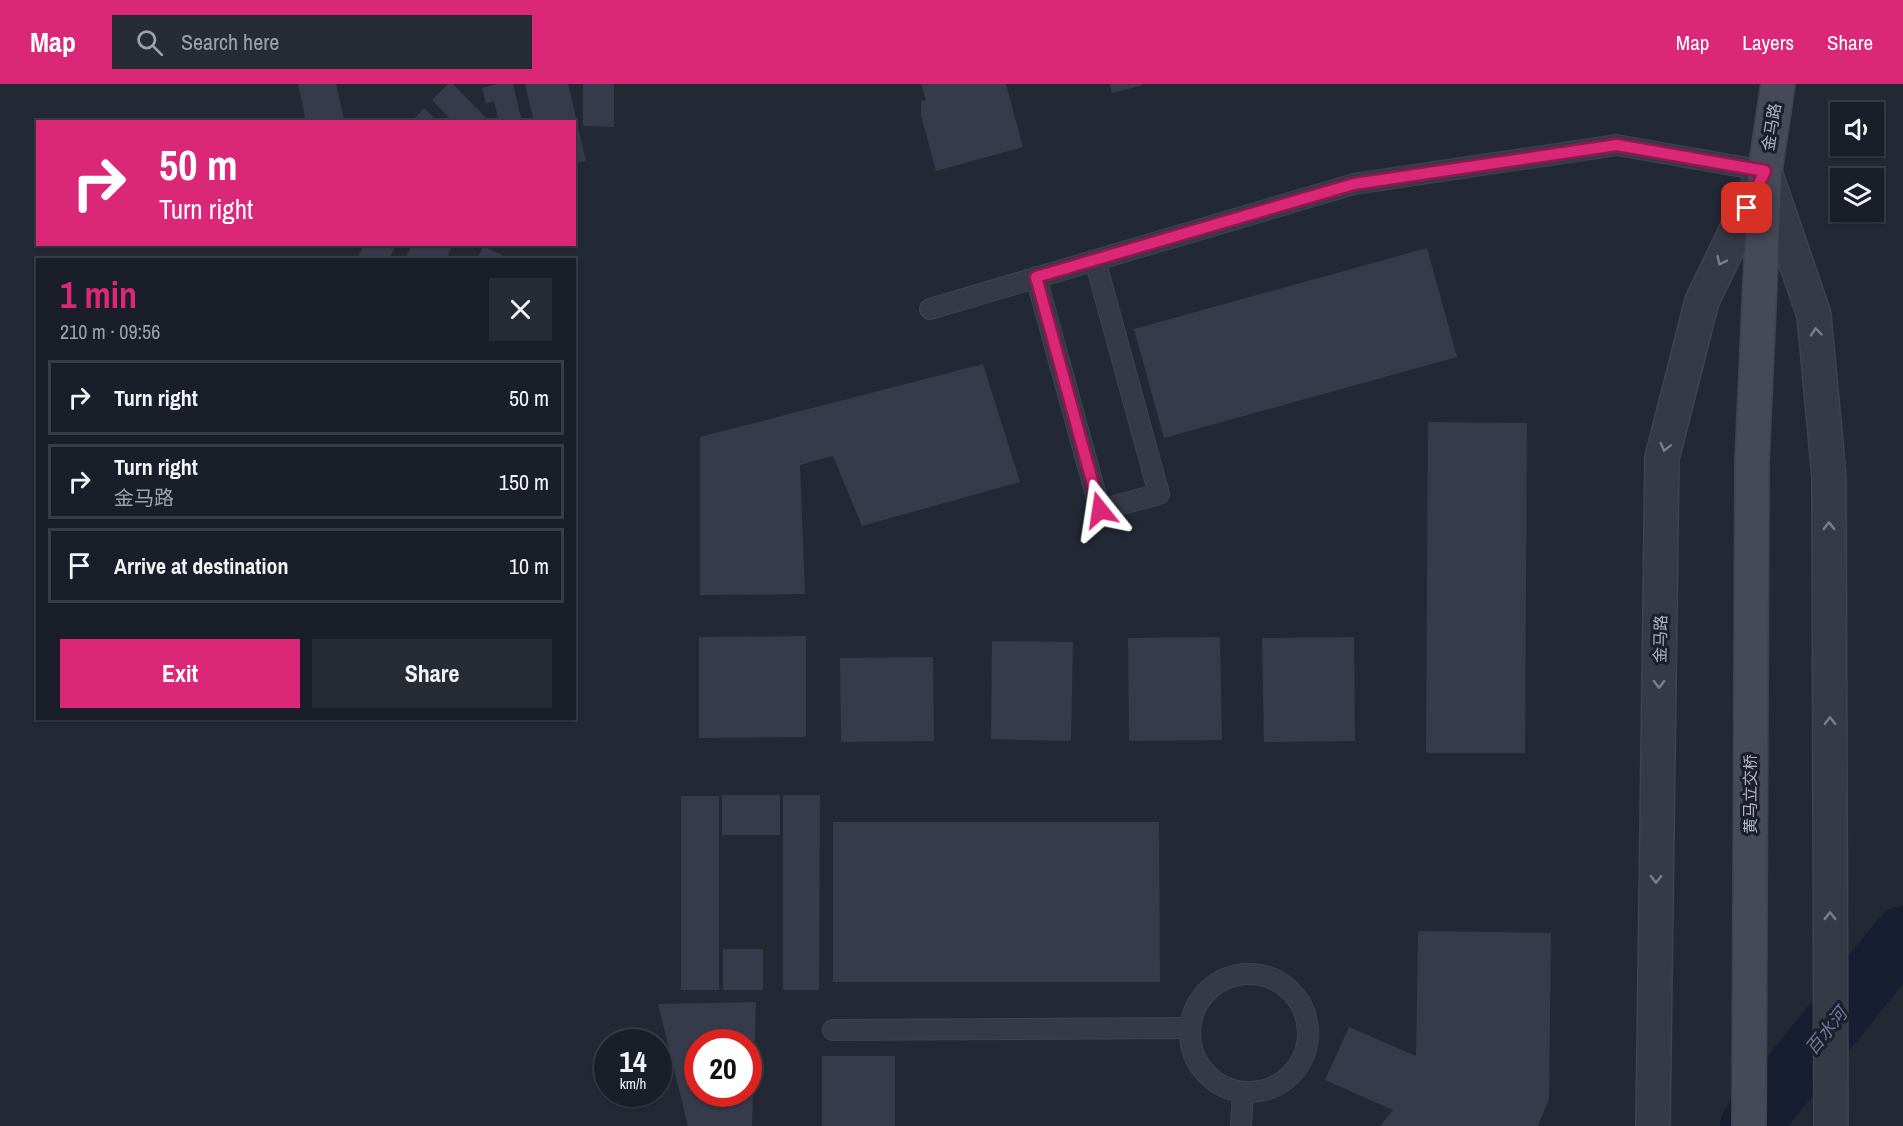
<!DOCTYPE html>
<meta charset="utf-8">
<style>
body{margin:0;font-family:"Archivo Narrow","Noto Sans SC",sans-serif;background:#272b34;color:#f1f3f6;height:100vh;display:flex;flex-direction:column;font-size:22px;white-space:nowrap}
*{box-sizing:border-box;margin:0}
p{font-size:20px;color:#9fa2a8}
.icon{flex:none;width:33px;height:33px;fill:none;stroke:currentColor;stroke-width:2;stroke-linecap:round;stroke-linejoin:round}
.map{position:relative;flex:1;overflow:hidden}
.sheet{position:absolute;left:36px;top:174px;width:540px;height:462px;display:flex;flex-direction:column;background:#1a1e28;border-radius:0px;box-shadow:0 2px 4px #0004,0 0 0 2px #383c45}
.sheet>*{flex:none}
.guide{position:absolute;left:36px;top:36px;width:540px;height:126px;border-radius:0px;box-shadow:0 2px 4px #0004,0 0 0 2px #383c45;background:#db2777;color:#fff;overflow:hidden}
.tools{position:absolute;left:1830px;top:18px;display:grid;gap:12px}
.tools a{display:grid;place-items:center;width:54px;height:54px;border-radius:0px;background:#1a1e28;box-shadow:0 2px 4px #0004,0 0 0 2px #383c45;font-size:30px}
.speed{position:absolute;left:594px;top:945px;display:flex;gap:12px;font-size:30px;font-weight:700;text-align:center}
.speed>*{display:grid;place-content:center;width:78px;height:78px;border-radius:50%;background:#1a1e28;box-shadow:0 2px 4px #0004,0 0 0 2px #383c45;line-height:1}
.speed small{font-size:15px;font-weight:400}
.speed .limit{border:9px solid #d22;background:#fff;color:#111}
.pin{position:absolute;display:grid;place-items:center;width:51px;height:51px;color:#fff;margin:-26px;border-radius:12px;box-shadow:0 3px 9px #0006}
.me{position:absolute;width:66px;margin:-33px;rotate:345deg;stroke-linejoin:round;filter:drop-shadow(0 0 4px #0008)}
.turn{display:flex;align-items:center;gap:21px;height:126px;padding:0 24px;font-size:27px}
.turn .icon{width:78px;height:78px;stroke-width:2.5}
.turn b{display:block;font-size:42px;line-height:51px}
.round{display:grid;place-items:center;flex:none;width:63px;height:63px;border-radius:0px;background:#272b34}
.summary{display:flex;align-items:center;justify-content:space-between;height:102px;padding:0 24px}
h1{font-size:36px;font-weight:700;line-height:45px;color:#db2777}
.primary-button{display:flex;gap:12px;margin-top:auto;padding:12px 24px}
.primary-button a{flex:1;height:69px;border-radius:0px;background:#db2777;color:#fff;font-size:24px;font-weight:700;line-height:69px;text-align:center}
.primary-button a+a{background:#272b34;color:#f1f3f6}
ul{padding:0;list-style:none}
li{display:flex;align-items:center;gap:18px;height:75px;margin:0 12px 9px;padding:0 12px;border:3px solid #383c45;border-radius:0px}
li div{flex:1}
li b{display:block;font-size:22px}
li em{font-style:normal}
header{display:flex;align-items:center;gap:36px;box-sizing:border-box;height:84px;padding:0 30px;background:#db2777;color:#fff}
header strong{font-size:28px}
nav{display:flex;gap:33px;margin-inline-start:auto;font-size:21px}
.search{width:420px;height:54px;background:#272b34;display:flex;align-items:center;gap:15px;box-sizing:border-box;padding:0 21px;border-radius:0px;color:#9fa2a8;font-size:22px}
.map>svg:first-child{display:block}
.lines{fill:none;stroke-linecap:round;stroke-linejoin:round}
.river{stroke:#181e31;stroke-width:60}
.building{fill:#363b4c;fill-rule:evenodd}
.lane-casing{stroke:#40434f;stroke-width:22}
.street-casing{stroke:#40434f;stroke-width:36}
.secondary-casing{stroke:#40434f;stroke-width:36}
.lane{stroke:#363a46;stroke-width:20}
.street{stroke:#363a46;stroke-width:33}
.secondary{stroke:#454958;stroke-width:33}
.oneway{stroke:#7a7e8a}
.route-casing{stroke:#8e194d;stroke-width:15}
.route{stroke:#db2777;stroke-width:10}
.labels{text-anchor:middle;dominant-baseline:central;stroke-width:6;stroke-linejoin:round;paint-order:stroke}
.street-label{font-size:16px;fill:#b1b5c2;stroke:#1c1f2b}
.water-label{font-size:18px;font-style:italic;fill:#6e7a9d;stroke:#1c1f2b}
</style>
<header>
<strong>Map</strong>
<div class="search"><svg class="icon" aria-label="search" viewBox="0 0 24 24"><circle cx="10" cy="10" r="6"/><path d="M15 15l6 6"/></svg>Search here</div>
<nav><a>Map</a><a>Layers</a><a>Share</a></nav>
</header>
<div class="map">
<svg width="1903" height="1042" viewBox="0 0 1903 1042">
<rect width="100%" height="100%" fill="#232835"/>
<g class="lines">
<path class="river" d="M1750,1042l153,-190"/>
</g>
<g class="building">
<path d="M298,0h38l8,36 -38,2z"/>
<path d="M448,0h5l37,38h-37l-21,-22z"/>
<path d="M498,0h15l9,38h-23l-5,-21 -8,3 -4,-16z"/>
<path d="M525,0h43l18,77 -12,2v-41h-40z"/>
<path d="M583,0h31v43l-31,-1z"/>
<path d="M921,0h85l17,63 -87,24 -15,-55v-15l5,-1z"/>
<path d="M1110,0h33v1l-31,8z"/>
<path d="M424,24l14,14h-27z"/>
<path d="M364,160h32l-7,16h-32z"/>
<path d="M412,160h41l-7,16h-41z"/>
<path d="M483,162l29,14h-35z"/>
<path d="M1427,164l30,109 -293,81 -30,-109z"/>
<path d="M983,280l37,118 -158,44 -29,-70 -33,9 5,129 -105,1v-158z"/>
<path d="M1428,338l99,1 -2,330h-99z"/>
<path d="M806,552v101l-107,1v-101z"/>
<path d="M1220,553l2,103 -93,1 -1,-103z"/>
<path d="M1354,553l1,104 -91,1 -2,-104z"/>
<path d="M992,557l81,1 -2,99 -80,-2z"/>
<path d="M933,573l1,84 -93,1 -1,-84z"/>
<rect x="722" y="711" width="58" height="40"/>
<path d="M783,711h37l-1,195h-36z"/>
<rect x="681" y="712" width="38" height="194"/>
<path d="M833,738h326l1,160h-327z"/>
<path d="M1418,847l133,2 -2,166 -11,27h-158l13,-16 -68,-30 24,-53 67,29z"/>
<rect x="723" y="865" width="40" height="41"/>
<path d="M756,918l-4,124h-64l-30,-122zM698,958h50v52h-50z"/>
<rect x="822" y="972" width="73" height="70"/>
</g>
<g class="lines">
<defs>
<g id="lane">
<path d="M1036,193l64,233 59,-16 -64,-234"/>
<path d="M930,225l424,-125 263,-39 148,26"/>
<circle cx="1249" cy="949" r="59"/>
<path d="M833,946l357,-2"/>
<path d="M1241,1042l2,-34"/>
</g>
<g id="street">
<path d="M1765,88l49,143 15,162 2,649"/>
<path d="M1653,1042l9,-668 40,-157 63,-130"/>
</g>
<path id="secondary" d="M1749,1042l3,-664 13,-291 13,-87"/>
</defs>
<use href="#lane" class="lane-casing"/>
<use href="#street" class="street-casing"/>
<use href="#secondary" class="secondary-casing"/>
<use href="#lane" class="lane"/>
<use href="#street" class="street"/>
<use href="#secondary" class="secondary"/>
</g>
<defs><path id="oneway-chevron" d="M-2-3.5L2.5 0L-2 3.5" fill="none" stroke-width="1.6" stroke-linecap="round" stroke-linejoin="round" transform="scale(1.5)"/></defs>
<g class="oneway">
<use href="#oneway-chevron" transform="translate(1721 177) rotate(116)"/>
<use href="#oneway-chevron" transform="translate(1816 248) rotate(-95)"/>
<use href="#oneway-chevron" transform="translate(1665 363) rotate(104)"/>
<use href="#oneway-chevron" transform="translate(1829 442) rotate(-90)"/>
<use href="#oneway-chevron" transform="translate(1659 600) rotate(91)"/>
<use href="#oneway-chevron" transform="translate(1830 637) rotate(-90)"/>
<use href="#oneway-chevron" transform="translate(1656 795) rotate(91)"/>
<use href="#oneway-chevron" transform="translate(1830 832) rotate(-90)"/>
</g>
<g class="lines">
<defs>
<path id="route" d="M1100,426l-64,-233 318,-93 263,-39 148,26 -18,37"/>
</defs>
<use href="#route" class="route-casing"/>
<use href="#route" class="route"/>
</g>
<g class="labels">
<g class="street-label">
<text transform="translate(1771 43) rotate(-81)">金马路</text>
<text transform="translate(1660 555) rotate(-89)">金马路</text>
<text transform="translate(1750 710) rotate(-90)">黄马立交桥</text>
</g>
<g class="water-label">
<text transform="translate(1826 947) rotate(-51)">百水河</text>
</g>
</g>
</svg>
<div class="tools">
<a><svg class="icon" aria-label="sound" viewBox="0 0 24 24"><path d="M4 9h4l5-4v14l-5-4H4zM17 9q2 3 0 6"/></svg></a>
<a><svg class="icon" aria-label="layers" viewBox="0 0 24 24"><path d="M12 4l9 5-9 5-9-5zM3 14l9 5 9-5"/></svg></a>
</div>
<div class="speed"><div>14<small>km/h</small></div><div class="limit">20</div></div>
<div class="pin" style="left:1747px;top:124px;background:#d93025"><svg class="icon" aria-label="arrive" viewBox="0 0 24 24"><path d="M6 21V4h12l-3 4 3 4H6"/></svg></div>
<svg class="me" style="left:1100px;top:426px" viewBox="-20 -20 40 40"><path d="M0-17L14 15 0 8-14 15z" fill="#db2777" stroke="#fff" stroke-width="4"/></svg>
<div class="guide">
<div class="turn"><svg class="icon" aria-label="right" viewBox="0 0 24 24"><path d="M7 20v-9h11M14 6l5 5-5 5"/></svg><div><b>50 m</b>Turn right</div></div>
</div>
<section class="sheet">
<div class="summary"><div><h1>1 min</h1><p>210 m · 09:56</p></div><a class="round"><svg class="icon" aria-label="close" viewBox="0 0 24 24"><path d="M6 6l12 12M18 6L6 18"/></svg></a></div>
<ul>
<li><svg class="icon" aria-label="right" viewBox="0 0 24 24"><path d="M7 20v-9h11M14 6l5 5-5 5"/></svg><div><b>Turn right</b></div><em>50 m</em></li>
<li><svg class="icon" aria-label="right" viewBox="0 0 24 24"><path d="M7 20v-9h11M14 6l5 5-5 5"/></svg><div><b>Turn right</b><p>金马路</p></div><em>150 m</em></li>
<li><svg class="icon" aria-label="arrive" viewBox="0 0 24 24"><path d="M6 21V4h12l-3 4 3 4H6"/></svg><div><b>Arrive at destination</b></div><em>10 m</em></li>
</ul>
<div class="primary-button"><a>Exit</a><a>Share</a></div>
</section>
</div>
